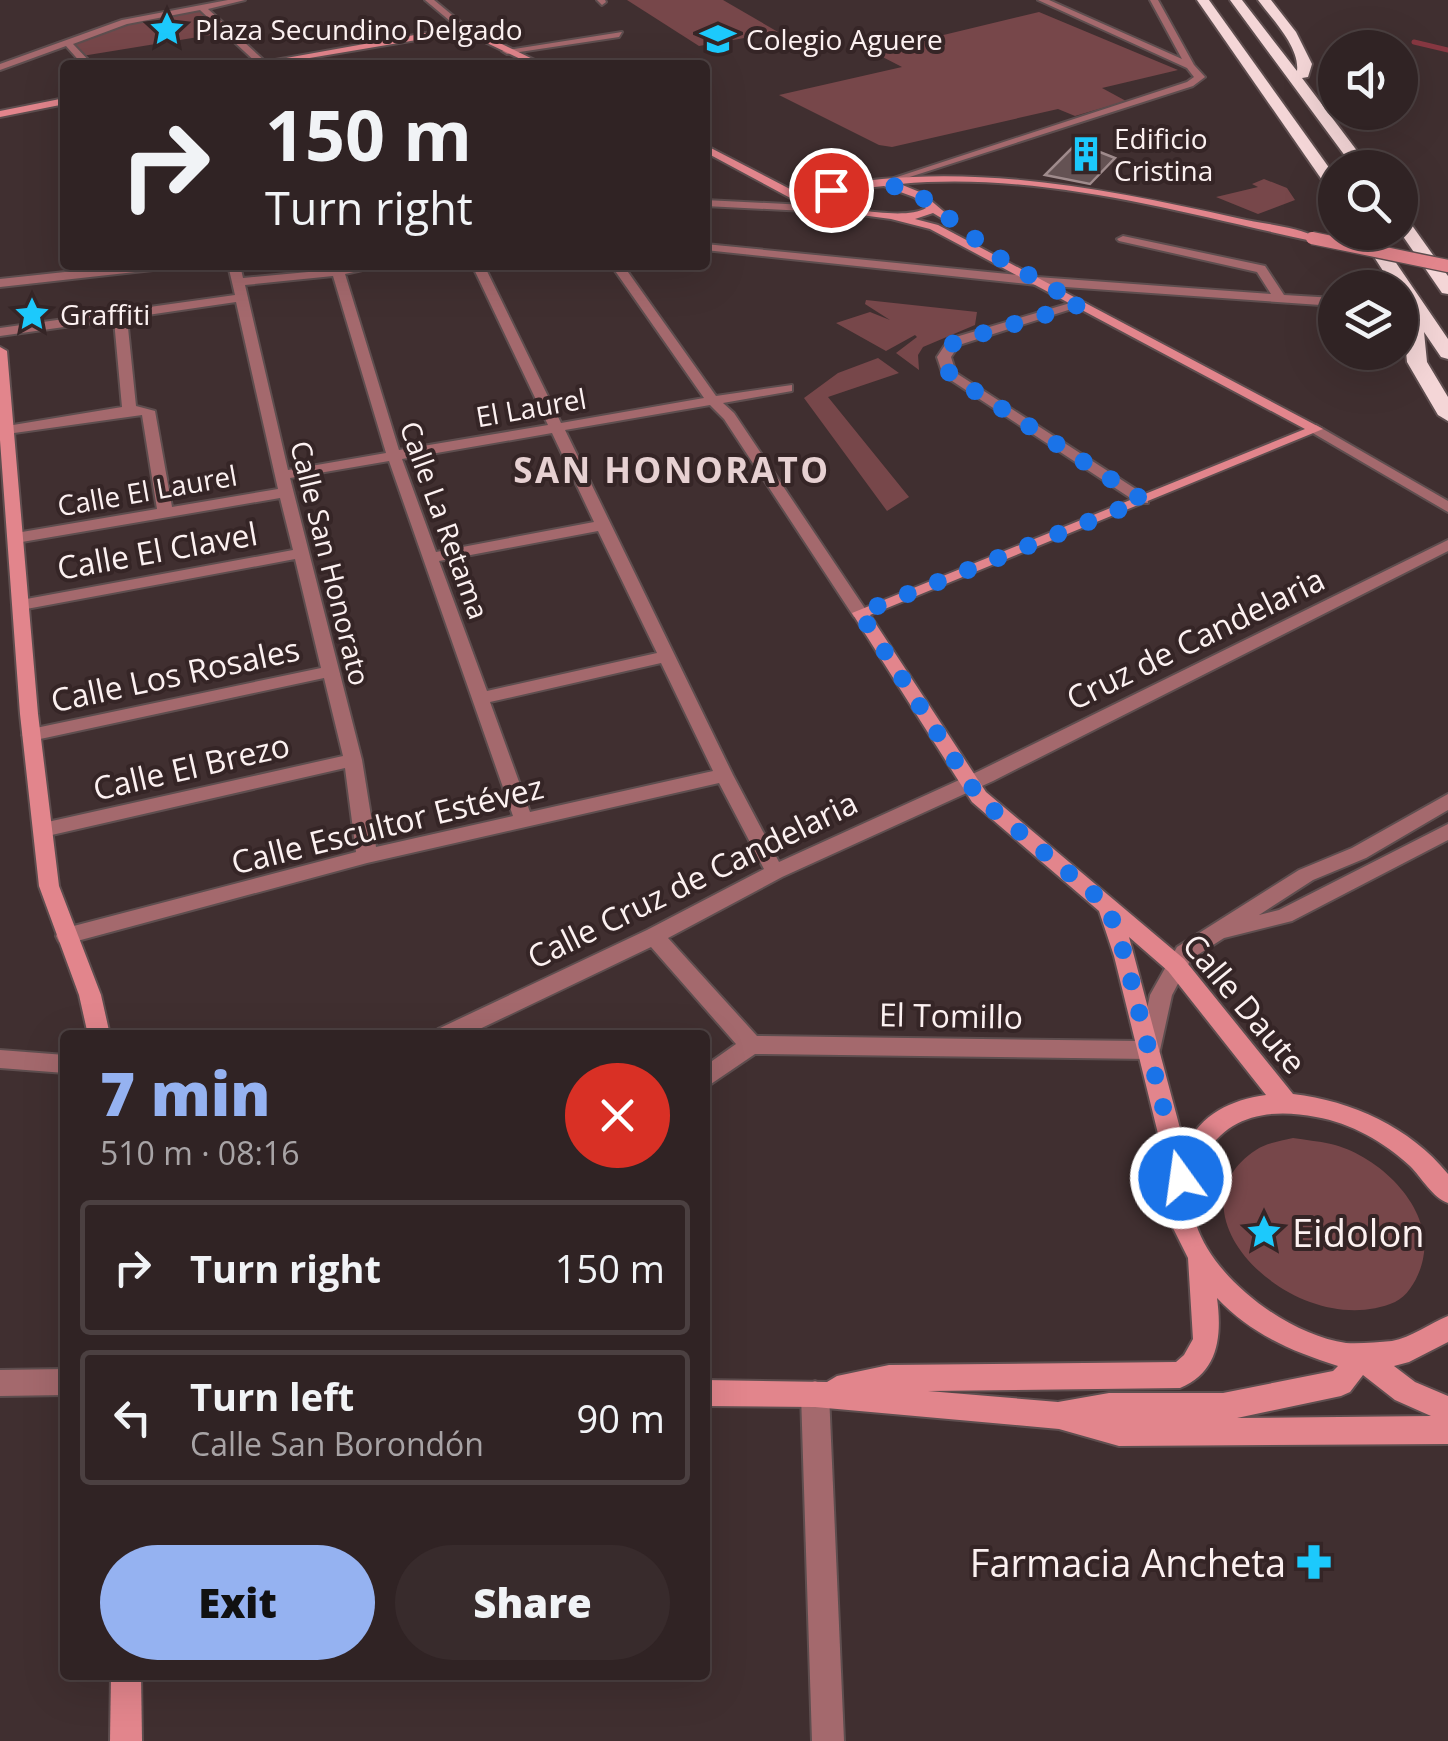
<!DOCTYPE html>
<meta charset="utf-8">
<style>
body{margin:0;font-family:"Open Sans",sans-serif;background:#382b2c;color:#f1f3f6;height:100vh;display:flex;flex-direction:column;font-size:38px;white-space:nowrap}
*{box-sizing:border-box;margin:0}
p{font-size:32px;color:#a8a4a6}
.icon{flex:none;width:55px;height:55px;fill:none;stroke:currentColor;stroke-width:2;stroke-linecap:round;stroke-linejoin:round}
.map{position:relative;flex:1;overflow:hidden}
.drawer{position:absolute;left:60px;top:1030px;width:650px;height:650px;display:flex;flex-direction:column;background:#302324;border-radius:10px;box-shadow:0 10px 40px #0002,0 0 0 2px #4b4041}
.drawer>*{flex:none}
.top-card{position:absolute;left:60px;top:60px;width:650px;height:210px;border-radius:10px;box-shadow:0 10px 40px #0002,0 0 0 2px #4b4041;background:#302324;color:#f1f3f6;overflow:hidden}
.fabs{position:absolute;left:1318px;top:30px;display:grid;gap:20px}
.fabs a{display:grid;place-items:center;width:100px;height:100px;border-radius:50%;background:#302324;box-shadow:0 10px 40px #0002,0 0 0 2px #4b4041;font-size:50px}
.pin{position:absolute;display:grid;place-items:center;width:85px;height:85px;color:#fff;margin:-42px;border:5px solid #fff;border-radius:50%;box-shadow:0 2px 10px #0007}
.me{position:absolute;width:110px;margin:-55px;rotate:346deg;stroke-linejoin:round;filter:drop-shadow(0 0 8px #0008)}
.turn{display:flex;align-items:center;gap:35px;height:210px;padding:0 40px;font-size:45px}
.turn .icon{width:130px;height:130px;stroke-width:2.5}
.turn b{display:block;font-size:70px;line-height:85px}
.round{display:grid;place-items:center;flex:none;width:105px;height:105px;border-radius:52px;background:#382b2c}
.head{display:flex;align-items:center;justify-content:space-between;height:170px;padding:0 40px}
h1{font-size:60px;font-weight:800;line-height:75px;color:#95b2f1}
.cta{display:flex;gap:20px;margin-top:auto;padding:20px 40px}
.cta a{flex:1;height:115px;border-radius:60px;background:#95b2f1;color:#111;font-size:40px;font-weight:800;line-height:115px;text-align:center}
.cta a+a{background:#382b2c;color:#f1f3f6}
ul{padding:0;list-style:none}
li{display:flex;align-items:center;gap:30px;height:135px;margin:0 20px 15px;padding:0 20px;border:5px solid #4b4041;border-radius:10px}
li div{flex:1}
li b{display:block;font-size:38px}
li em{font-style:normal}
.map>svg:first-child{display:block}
.green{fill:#77474a}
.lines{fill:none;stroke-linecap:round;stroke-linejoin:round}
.stream{stroke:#873842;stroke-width:5}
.building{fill:#645253;stroke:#9f8b8c;stroke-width:2.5}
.street-casing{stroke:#5e4e4f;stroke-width:4}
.secondary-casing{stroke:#5e4e4f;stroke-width:4}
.highway-casing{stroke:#5e4e4f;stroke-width:4}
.street{fill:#a4696d;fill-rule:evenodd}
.secondary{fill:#e2858c;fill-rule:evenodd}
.highway{fill:#f4d6d7;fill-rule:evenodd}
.secondary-bridge-casing{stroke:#5e4e4f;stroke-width:15;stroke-linecap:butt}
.secondary-bridge{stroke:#e2858c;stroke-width:12}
.route{stroke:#1a73e8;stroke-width:18;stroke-dasharray:0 32.4}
.labels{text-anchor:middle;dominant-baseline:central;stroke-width:8;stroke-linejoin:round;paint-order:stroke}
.far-poi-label{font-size:28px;fill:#fcf1f1;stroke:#352526;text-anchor:start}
.far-street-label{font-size:28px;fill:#fcf1f1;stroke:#352526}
.street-label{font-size:32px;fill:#fcf1f1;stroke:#352526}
.far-district-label{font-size:35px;font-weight:bold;letter-spacing:2.5px;fill:#e7d1d2;stroke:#352526}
.near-poi-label{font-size:38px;fill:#fcf1f1;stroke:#352526;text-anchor:start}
</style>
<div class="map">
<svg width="1448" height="1741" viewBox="0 0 1448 1741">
<rect width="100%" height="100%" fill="#402f30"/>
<g class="green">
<path d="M627,0h96l55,32 -79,14z"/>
<path d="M201,7l28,25 -147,24 -14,-13 57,-21z"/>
<path d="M1039,12l139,58 -76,18 24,13 -51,15 -17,-7 -166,38 -13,-2 -100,-50 123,-28 -29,-15z"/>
<path d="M1264,179l23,9 8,12 -37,14 -42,-17 42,-10 -6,-3z"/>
<path d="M866,300l111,12 -2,13 -52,22 -5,8 1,15 -23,-17 21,-16 -2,-2 -29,16 -50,-28 34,-11 20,8 -25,-16z"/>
<path d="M878,358l21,15 -71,24 81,100 -22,14 -83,-113 34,-25z"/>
<path d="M1293,1138c12,2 25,3 38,6 47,11 103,63 92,115 -3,15 -13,36 -28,43 -97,42 -235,-89 -139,-152 10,-7 25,-9 37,-12z"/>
</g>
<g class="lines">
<path class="stream" d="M1414,42l34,8"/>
</g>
<path class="building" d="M1077,143l38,15 -25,26 -45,-9z"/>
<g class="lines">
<defs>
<g id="street">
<path d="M228,0h17l-37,9 61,56h-10l-59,-55 -73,14 -54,20 20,21h-10l-17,-19 -66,24v-6l122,-44z"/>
<path d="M425,0h9l35,29 -7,2z"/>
<path d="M597,0h8l1,2 -4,3z"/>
<path d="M1038,0h11l133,59 -32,-59h8l36,65 11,12 -12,9 -299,96v-4l293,-96 7,-5 -7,-9z"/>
<path d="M622,32l-3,5 -112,17 -5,-3z"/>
<path d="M705,200l120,6 6,3 -6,3 -120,-6z"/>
<path d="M1123,236l142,30 19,29 51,3v8l-298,-21 -332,-35v-6l332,33 234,17 -14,-22 -138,-31 -2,-2z"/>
<path d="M130,265h38l-6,4 -162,18v-8z"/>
<path d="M228,265h12l3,13 141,-13 -39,9 54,176 149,-25 -76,-160h12l77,158 143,-25 -93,-133h12l93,131 76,-11v6l-69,12 11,10 134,200 -2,4h-12l-130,-198 -14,-14 -145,25 168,345 46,87 200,-91 469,-231v11l-455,230 -211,96 -114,61 89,98 383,5 10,-46 27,-48 122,-77 53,-22 96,-54v16l-82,48 -53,22 -54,35 20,-5 169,-86v16l-156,81 -68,17 -33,21 -19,36 -12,55 -3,6 -8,3 -394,-5 -50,34v-22l31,-22 -85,-97 -184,88h-32l3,-6 209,-99 117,-61 -45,-86 -352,80 -301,81 -7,-2 -3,-6 3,-6 7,-2 290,-76 -11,-84 -302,69 -10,-7 10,-7 300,-67 -19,-78 -293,63 -9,-6 9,-6 290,-61 -26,-109 -274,51 -8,-5 8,-5 272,-50 -13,-52 -264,45 -8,-5 8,-5 141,-24 -15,-94 -135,19 -7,-4 7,-4 115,-19 -8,-87 -114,16v-8l235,-33zM333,276l53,177 -98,17 -43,-185zM236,302l42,187 -106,18 -17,-96 -19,-5 -9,-88zM552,433l42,89 -158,30 -34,-93zM389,461l124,355 -137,31 -14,-87 -72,-282zM598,531l59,122 -170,38 -48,-130zM661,663l52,108 -183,41 -40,-110z"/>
<path d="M1077,301l10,3 -128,41 -8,12 5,16 192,124v6h-10l-195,-128 -6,-18 12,-18z"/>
<path d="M1316,425l132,76v11l-137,-80 -2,-3z"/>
<path d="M0,1050l65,5v18l-65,-5z"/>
<path d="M65,1369v26l-65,1v-26z"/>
<path d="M815,1381l10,4 4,9 15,347h-32l-11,-347 4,-9z"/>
</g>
<g id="secondary">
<path d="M465,26l80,39h-12l-69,-33 -196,33h-21z"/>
<path d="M65,98v6l-65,13v-6z"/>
<path d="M705,145l106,55c16,-19 47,-18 71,-21 121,-11 237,13 355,39 25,6 59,8 81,20l-6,3c-134,-29 -273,-70 -412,-57l22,9 27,23 -6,3 -10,-6 -18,6 23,6 385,204 -453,186 116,177 198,167 109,135c59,7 117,33 155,80v29c-16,-6 -26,-25 -38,-37 -26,-24 -59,-43 -94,-49 -44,-9 -90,-3 -112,41 -3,5 -10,14 -11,20 -2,11 0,35 3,46 18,56 93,111 150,119 14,1 32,-1 46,-2 19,-3 38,-18 56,-25v26l-39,20 -15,4 21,16 33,14v48l-329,2 -60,-17 -244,-22 -110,-1v-26l122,2 10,-6 52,-11 287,-3 8,-7 9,-16 -5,-81 -17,-34 -2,-46 -55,-222 -15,-45 -127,-109 -120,-189 453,-184 -375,-200 -39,-10 -82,-11 -104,-56zM884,186l30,11 12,11c-22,13 -79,-1 -106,-4l18,-13zM1129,937l39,34 98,124c-36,5 -64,19 -81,52zM1217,1298c34,36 74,53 121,68l-5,5 -110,22h-114l-51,9 -130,-11 252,-3c39,-16 42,-53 37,-90zM1363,1375l32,25 36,16 -194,2 104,-22 9,-4z"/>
<path d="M0,347l7,4 31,363 21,172 42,109 9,40h-22l-9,-40 -40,-109 -19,-172 -20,-274z"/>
<path d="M111,1675h30l1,66h-32z"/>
</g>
<g id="highway">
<path d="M1197,0h12l126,176v16l-6,-2z"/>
<path d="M1230,0h12l55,71c3,-24 -25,-52 -39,-71h13l25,32 16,32 -4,13 -6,1 68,90h-16z"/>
<path d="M1400,216l6,1 42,59v18l-6,-1 -42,-61z"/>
<path d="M1358,232h17l73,107v20l-7,-2 -17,-25 3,30 21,35v24l-10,-6 -31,-53 -7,-74h-6z"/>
</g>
</defs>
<use href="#street" class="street-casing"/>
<use href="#secondary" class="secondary-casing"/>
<use href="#highway" class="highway-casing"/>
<use href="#street" class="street"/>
<use href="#secondary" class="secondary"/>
<use href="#highway" class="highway"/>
<defs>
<path id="secondary-bridge" d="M1312,238l136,28"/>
</defs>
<use href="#secondary-bridge" class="secondary-bridge-casing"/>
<use href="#secondary-bridge" class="secondary-bridge"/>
</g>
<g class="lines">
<path class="route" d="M831,190l50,-8 37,12 87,68 76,42 -127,38 -10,15 6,18 193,125 -283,113 119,185 128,107 18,51 56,222"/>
</g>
<defs>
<symbol id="sight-bare" viewBox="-9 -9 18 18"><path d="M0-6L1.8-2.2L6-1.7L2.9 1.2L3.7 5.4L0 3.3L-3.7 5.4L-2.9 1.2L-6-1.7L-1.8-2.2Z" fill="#1cc9fc" stroke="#352526" stroke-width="2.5" paint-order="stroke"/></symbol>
<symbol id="school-bare" viewBox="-9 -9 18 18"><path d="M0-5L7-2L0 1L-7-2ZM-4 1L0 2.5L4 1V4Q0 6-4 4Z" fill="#1cc9fc" stroke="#352526" stroke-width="2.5" paint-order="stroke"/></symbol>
<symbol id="building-bare" viewBox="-9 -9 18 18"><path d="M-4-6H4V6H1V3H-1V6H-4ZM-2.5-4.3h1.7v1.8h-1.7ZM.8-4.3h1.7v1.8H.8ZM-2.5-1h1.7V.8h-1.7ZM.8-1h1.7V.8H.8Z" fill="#1cc9fc" stroke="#352526" stroke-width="2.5" paint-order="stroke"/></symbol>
<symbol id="pharmacy-bare" viewBox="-9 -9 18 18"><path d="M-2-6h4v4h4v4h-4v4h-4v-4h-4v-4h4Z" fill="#1cc9fc" stroke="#352526" stroke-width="2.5" paint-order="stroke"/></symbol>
</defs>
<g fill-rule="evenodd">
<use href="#sight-bare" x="142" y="4" width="50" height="50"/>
<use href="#school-bare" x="693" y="14" width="50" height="50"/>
<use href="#building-bare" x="1061" y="129" width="50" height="50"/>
<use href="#sight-bare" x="7" y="289" width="50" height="50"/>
<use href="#sight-bare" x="1239" y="1207" width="50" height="50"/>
<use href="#pharmacy-bare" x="1289" y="1537" width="50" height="50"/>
</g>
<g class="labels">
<g class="far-poi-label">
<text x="195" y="29">Plaza Secundino Delgado</text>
<text x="746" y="39">Colegio Aguere</text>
<text x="1114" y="138">Edificio<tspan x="1114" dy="32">Cristina</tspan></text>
<text x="60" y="314">Graffiti</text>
</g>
<g class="far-street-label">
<text transform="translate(531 407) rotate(-10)">El Laurel</text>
<text transform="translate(147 490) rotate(-10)">Calle El Laurel</text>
<text transform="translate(445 520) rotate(70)">Calle La Retama</text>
<text transform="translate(331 563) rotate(76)">Calle San Honorato</text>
</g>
<g class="street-label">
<text transform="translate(157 550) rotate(-10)">Calle El Clavel</text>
<text transform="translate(1195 638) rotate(-26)">Cruz de Candelaria</text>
<text transform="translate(175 674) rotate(-12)">Calle Los Rosales</text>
<text transform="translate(191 766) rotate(-13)">Calle El Brezo</text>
<text transform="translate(387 824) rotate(-14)">Calle Escultor Estévez</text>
<text transform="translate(692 879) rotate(-26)">Calle Cruz de Candelaria</text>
<text transform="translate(1245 1003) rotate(50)">Calle Daute</text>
<text transform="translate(951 1015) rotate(1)">El Tomillo</text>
</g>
<g class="far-district-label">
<text x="672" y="469">SAN HONORATO</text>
</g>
<g class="near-poi-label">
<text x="1292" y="1232">Eidolon</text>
<text x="1286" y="1562" text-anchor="end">Farmacia Ancheta</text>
</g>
</g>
</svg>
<div class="fabs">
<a><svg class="icon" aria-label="sound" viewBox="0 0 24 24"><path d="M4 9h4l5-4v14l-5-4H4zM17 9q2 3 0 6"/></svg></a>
<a><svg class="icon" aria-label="search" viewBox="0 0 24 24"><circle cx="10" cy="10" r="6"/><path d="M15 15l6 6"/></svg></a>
<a><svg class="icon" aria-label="layers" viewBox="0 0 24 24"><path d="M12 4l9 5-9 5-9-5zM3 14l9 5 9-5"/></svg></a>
</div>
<div class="pin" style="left:831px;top:190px;background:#d93025"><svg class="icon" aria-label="arrive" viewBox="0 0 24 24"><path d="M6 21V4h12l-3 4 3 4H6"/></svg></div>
<svg class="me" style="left:1181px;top:1178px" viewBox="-20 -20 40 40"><circle r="17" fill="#1a73e8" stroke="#fff" stroke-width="3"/><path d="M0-11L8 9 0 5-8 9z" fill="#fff"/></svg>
<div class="top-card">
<div class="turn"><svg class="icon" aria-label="right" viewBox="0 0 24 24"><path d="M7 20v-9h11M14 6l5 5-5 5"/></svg><div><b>150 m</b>Turn right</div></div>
</div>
<section class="drawer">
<div class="head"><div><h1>7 min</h1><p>510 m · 08:16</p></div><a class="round" style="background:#d93025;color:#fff"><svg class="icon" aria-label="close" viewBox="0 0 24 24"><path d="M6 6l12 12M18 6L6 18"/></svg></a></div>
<ul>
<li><svg class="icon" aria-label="right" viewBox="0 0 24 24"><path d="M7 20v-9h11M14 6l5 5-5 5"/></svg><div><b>Turn right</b></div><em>150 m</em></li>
<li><svg class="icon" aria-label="left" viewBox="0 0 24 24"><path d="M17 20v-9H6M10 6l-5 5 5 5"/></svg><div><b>Turn left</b><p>Calle San Borondón</p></div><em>90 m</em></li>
</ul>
<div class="cta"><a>Exit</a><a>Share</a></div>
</section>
</div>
